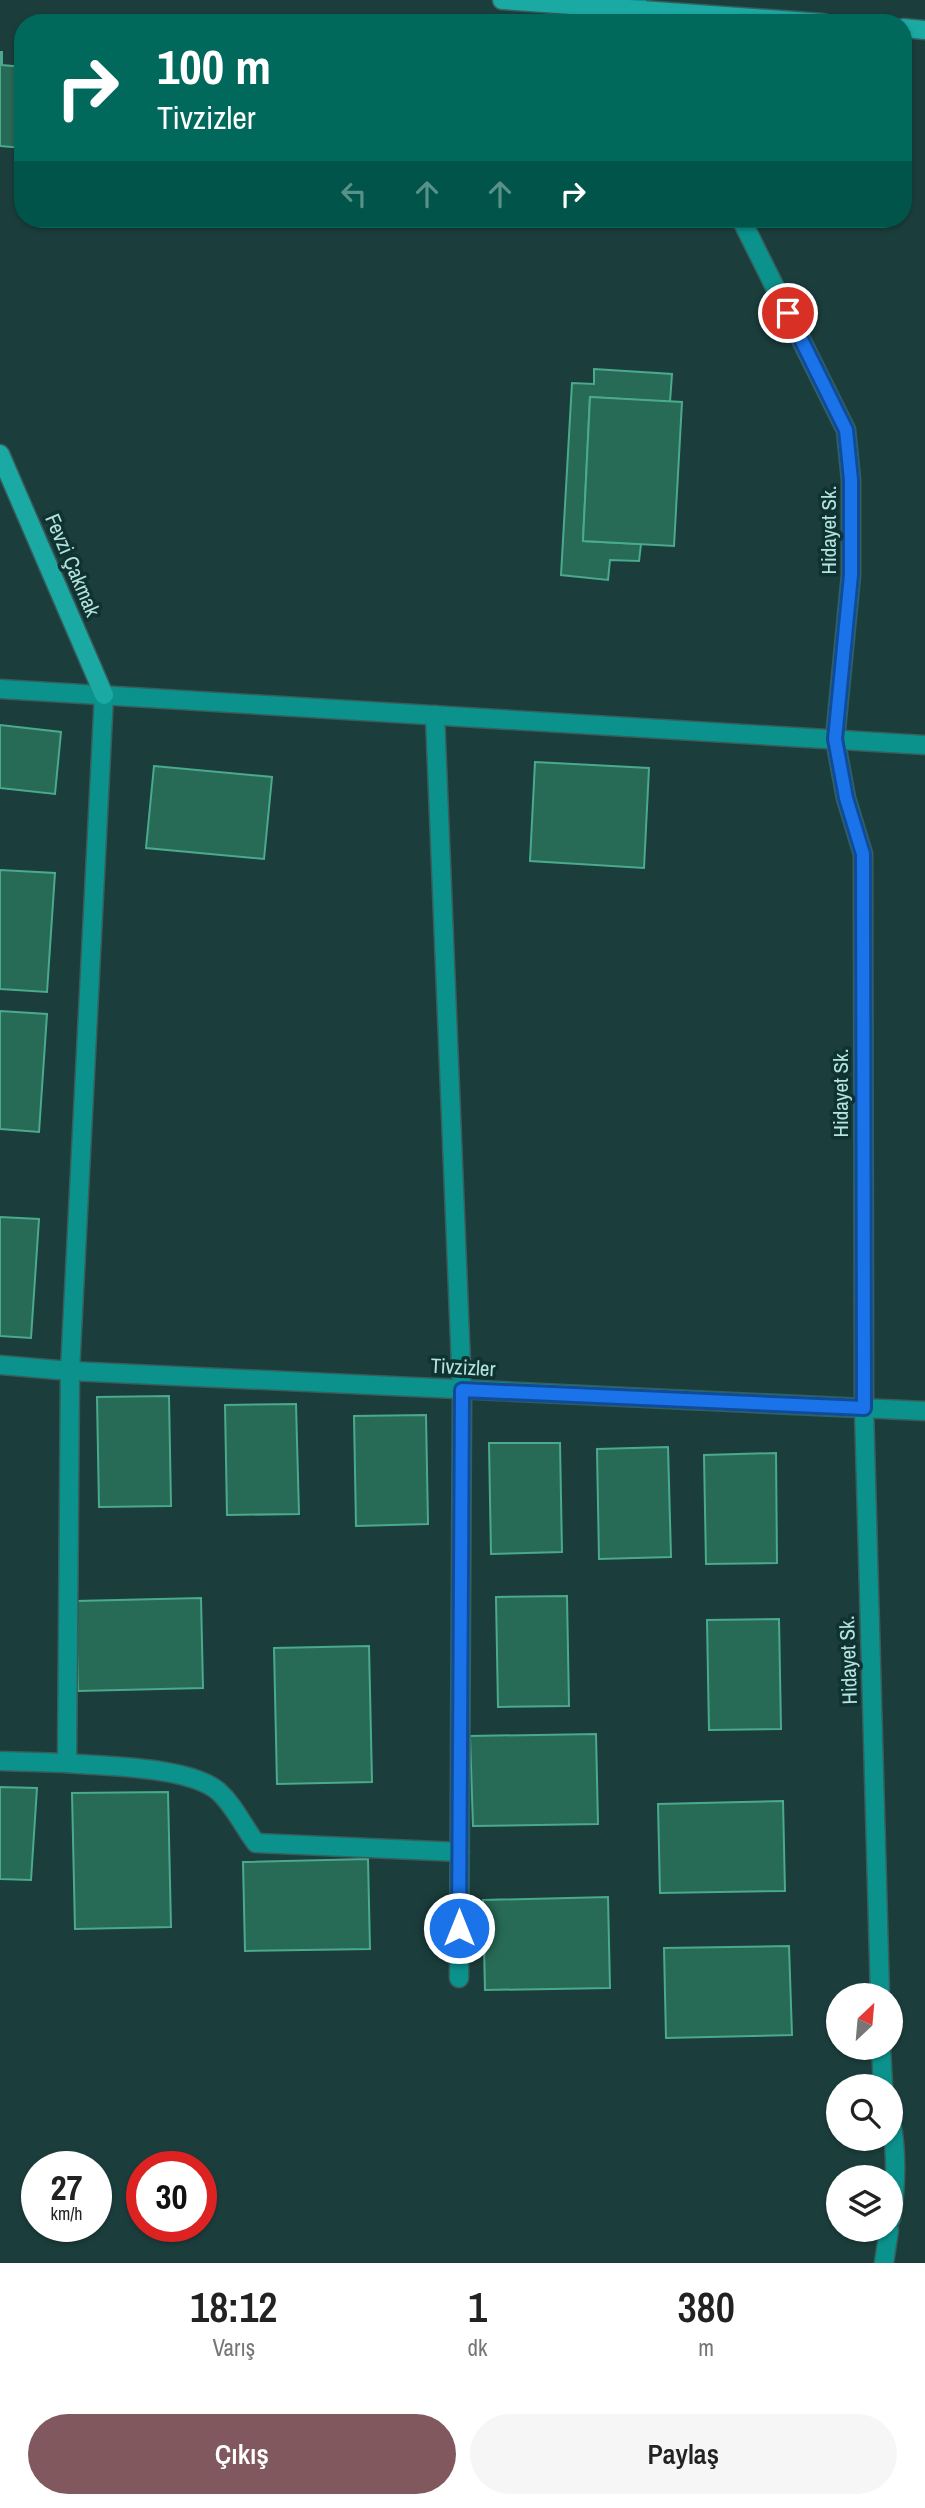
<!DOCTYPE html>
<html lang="tr">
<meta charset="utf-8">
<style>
body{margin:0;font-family:"Archivo Narrow",sans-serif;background:#f6f6f6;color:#222;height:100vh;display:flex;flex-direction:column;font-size:26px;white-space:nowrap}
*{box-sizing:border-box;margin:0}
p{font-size:23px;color:#767676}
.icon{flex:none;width:38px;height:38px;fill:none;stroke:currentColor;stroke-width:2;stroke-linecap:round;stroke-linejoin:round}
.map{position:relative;height:2263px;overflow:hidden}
.panel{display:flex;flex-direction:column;background:#fff;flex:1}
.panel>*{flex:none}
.top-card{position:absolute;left:14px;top:14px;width:898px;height:214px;border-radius:28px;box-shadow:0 2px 5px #0004;background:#00695c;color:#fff;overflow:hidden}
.needle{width:46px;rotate:26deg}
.tools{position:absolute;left:826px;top:1983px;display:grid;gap:14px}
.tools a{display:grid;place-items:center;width:77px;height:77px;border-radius:50%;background:#fff;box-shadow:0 2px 5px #0004;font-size:35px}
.speed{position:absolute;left:21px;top:2151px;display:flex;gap:14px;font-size:35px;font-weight:700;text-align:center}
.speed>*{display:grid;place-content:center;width:91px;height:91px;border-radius:50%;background:#fff;box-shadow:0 2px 5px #0004;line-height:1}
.speed small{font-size:18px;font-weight:400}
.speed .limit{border:10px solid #d22;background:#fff;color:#111}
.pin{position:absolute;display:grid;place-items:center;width:60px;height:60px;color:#fff;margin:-30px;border:4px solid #fff;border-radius:50%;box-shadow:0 2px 7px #0007}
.me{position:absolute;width:77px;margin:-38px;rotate:0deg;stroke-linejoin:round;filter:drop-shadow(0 0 5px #0008)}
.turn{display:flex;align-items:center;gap:24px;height:147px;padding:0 28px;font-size:32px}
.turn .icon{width:91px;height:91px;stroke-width:2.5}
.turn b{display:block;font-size:49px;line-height:60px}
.lanes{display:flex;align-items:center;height:66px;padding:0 28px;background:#0003;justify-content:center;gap:35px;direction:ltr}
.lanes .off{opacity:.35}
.eta{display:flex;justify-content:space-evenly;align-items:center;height:119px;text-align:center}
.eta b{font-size:42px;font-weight:600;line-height:49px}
.action{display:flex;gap:14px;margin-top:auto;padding:14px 28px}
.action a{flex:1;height:80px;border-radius:42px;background:#80585e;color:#fff;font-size:28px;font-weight:600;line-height:80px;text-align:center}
.action a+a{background:#f6f6f6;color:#222}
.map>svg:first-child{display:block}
.building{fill:#276a56;stroke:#4aaa8d;stroke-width:2}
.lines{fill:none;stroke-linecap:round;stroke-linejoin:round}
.minor-casing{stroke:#365e5c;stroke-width:21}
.major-casing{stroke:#365e5c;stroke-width:21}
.minor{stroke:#0b928d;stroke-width:18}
.major{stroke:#1ba9a4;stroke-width:18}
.route-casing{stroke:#114b97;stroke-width:18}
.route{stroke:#1a73e8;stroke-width:12}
.labels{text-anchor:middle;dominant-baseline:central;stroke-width:7;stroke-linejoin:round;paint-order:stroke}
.street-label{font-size:21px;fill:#b3e4e0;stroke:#103332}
</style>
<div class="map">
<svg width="925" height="2263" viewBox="0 0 925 2263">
<rect width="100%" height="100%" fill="#1b3e3c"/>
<g class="building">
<path d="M0,52h2v13l21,2v81l-23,-2z"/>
<path d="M594,369l78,5 -2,28 -80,-5 -7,144 58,3 -2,17 -29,-1 -2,20 -47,-5 11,-192 22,1z"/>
<path d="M590,397l92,5 -8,144 -91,-5z"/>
<path d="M0,725l61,7 -6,62 -55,-6z"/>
<path d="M535,762l114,6 -5,100 -114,-7z"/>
<path d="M154,766l118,11 -8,82 -118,-11z"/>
<path d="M0,870l55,3 -8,119 -47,-3z"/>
<path d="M0,1011l47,3 -8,118 -39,-3z"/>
<path d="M0,1217l39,2 -8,119 -31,-2z"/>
<path d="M169,1396l2,110 -72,1 -2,-110z"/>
<path d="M296,1404l3,110 -72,1 -2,-110z"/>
<path d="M426,1415l2,109 -72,2 -2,-110z"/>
<path d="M489,1443h71l2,109 -71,2z"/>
<path d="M668,1447l3,110 -72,2 -2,-110z"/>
<path d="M776,1453l1,110 -71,1 -2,-109z"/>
<path d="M567,1596l2,110 -71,1 -2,-110z"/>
<path d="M201,1598l2,90 -125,3 -2,-90z"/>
<path d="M779,1619l2,110 -72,1 -2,-110z"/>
<path d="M369,1646l3,136 -95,2 -3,-136z"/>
<path d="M596,1734l2,90 -125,2 -3,-90z"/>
<path d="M0,1787l37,1 -6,92 -31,-1z"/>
<path d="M168,1792l3,135 -96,2 -3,-136z"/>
<path d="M783,1801l2,90 -125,2 -2,-89z"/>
<path d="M368,1859l2,90 -125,2 -2,-89z"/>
<path d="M608,1897l2,91 -125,2 -2,-90z"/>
<path d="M789,1946l3,89 -126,3 -2,-90z"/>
</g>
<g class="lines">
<defs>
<g id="minor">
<path d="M637,0v10l7,13"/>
<path d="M741,219l105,211 5,50v95l-16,164 11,59 17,56 1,554 16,587"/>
<path d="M0,689l925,56"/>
<path d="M435,715l27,675 -3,588"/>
<path d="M0,1365l70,6 855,40"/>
<path d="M0,1761l67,2 3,-392 34,-676"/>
<path d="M67,1763c40,4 121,3 151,28 16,14 25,35 38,52l204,9"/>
<path d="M881,2048l2,38"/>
<path d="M891,2121c6,32 5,66 0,98"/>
<path d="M884,2263l5,-33"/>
</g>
<g id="major">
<path d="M502,0l321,23"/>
<path d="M903,28l22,2"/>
<path d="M0,454l104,241"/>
</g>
</defs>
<use href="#minor" class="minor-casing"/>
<use href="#major" class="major-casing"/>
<use href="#minor" class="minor"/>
<use href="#major" class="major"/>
</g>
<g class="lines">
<defs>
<path id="route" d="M459,1928l3,-538 402,18 -1,-554 -17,-56 -11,-59 16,-164v-95l-5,-50 -58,-117"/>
</defs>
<use href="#route" class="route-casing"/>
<use href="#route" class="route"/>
</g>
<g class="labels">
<g class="street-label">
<text transform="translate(828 530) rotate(-90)">Hidayet Sk.</text>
<text transform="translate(73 565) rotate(67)">Fevzi Çakmak</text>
<text transform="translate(840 1093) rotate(-90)">Hidayet Sk.</text>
<text transform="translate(463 1367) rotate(3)">Tivzizler</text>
<text transform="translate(848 1660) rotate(-92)">Hidayet Sk.</text>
</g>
</g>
</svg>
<div class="tools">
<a><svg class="needle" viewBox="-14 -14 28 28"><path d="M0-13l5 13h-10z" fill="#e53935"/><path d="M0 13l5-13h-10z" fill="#767676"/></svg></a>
<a><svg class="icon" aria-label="search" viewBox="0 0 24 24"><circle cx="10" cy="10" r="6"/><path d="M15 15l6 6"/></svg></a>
<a><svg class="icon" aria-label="layers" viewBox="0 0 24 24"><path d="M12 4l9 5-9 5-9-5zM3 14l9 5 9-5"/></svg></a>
</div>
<div class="speed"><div>27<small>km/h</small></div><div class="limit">30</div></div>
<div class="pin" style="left:788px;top:313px;background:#d93025"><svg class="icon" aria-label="arrive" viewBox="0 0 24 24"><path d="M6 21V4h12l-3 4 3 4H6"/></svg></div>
<svg class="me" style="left:459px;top:1928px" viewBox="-20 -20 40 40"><circle r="17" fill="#1a73e8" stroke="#fff" stroke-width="3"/><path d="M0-11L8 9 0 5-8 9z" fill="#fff"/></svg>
<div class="top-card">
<div class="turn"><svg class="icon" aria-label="right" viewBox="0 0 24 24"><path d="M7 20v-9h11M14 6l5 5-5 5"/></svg><div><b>100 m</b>Tivzizler</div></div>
<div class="lanes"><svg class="icon off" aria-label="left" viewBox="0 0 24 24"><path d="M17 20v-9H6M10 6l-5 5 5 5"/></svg><svg class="icon off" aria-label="ahead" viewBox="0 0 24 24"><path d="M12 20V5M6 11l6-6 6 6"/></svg><svg class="icon off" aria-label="ahead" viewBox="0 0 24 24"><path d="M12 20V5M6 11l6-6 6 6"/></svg><svg class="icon" aria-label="right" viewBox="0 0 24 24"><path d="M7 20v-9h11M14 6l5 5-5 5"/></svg></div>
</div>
</div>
<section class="panel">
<div class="eta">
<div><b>18:12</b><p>Varış</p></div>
<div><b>1</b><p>dk</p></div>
<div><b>380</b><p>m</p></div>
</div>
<div class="action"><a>Çıkış</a><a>Paylaş</a></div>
</section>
